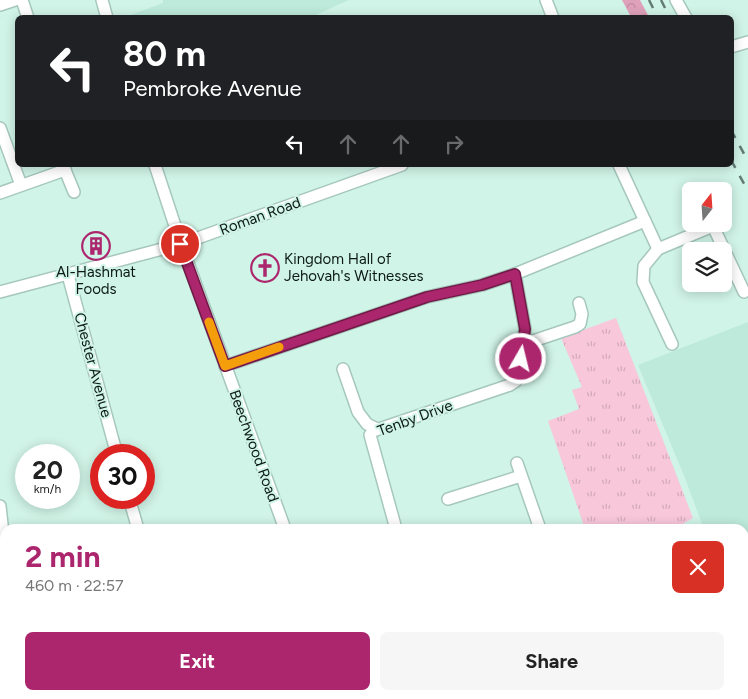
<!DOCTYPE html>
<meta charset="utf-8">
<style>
body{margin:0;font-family:Figtree,sans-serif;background:#f6f6f6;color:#222;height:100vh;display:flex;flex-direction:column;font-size:19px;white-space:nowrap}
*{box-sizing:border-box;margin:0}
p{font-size:16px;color:#767676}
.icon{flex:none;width:28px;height:28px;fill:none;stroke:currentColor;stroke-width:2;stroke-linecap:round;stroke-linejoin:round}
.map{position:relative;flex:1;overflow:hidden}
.details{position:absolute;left:0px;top:524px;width:749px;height:176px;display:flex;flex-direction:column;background:#fff;border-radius:15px 15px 0 0;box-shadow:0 2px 12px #0003}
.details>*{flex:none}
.hud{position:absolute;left:15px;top:15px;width:719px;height:152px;border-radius:8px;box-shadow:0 2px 12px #0003;background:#202124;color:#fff;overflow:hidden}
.needle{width:32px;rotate:17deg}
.tools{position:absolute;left:682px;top:182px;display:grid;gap:10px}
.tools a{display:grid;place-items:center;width:50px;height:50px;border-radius:8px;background:#fff;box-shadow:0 2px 12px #0003;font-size:25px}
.speed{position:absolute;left:15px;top:444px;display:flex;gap:10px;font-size:25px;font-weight:700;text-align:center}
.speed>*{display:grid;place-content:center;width:65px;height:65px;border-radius:50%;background:#fff;box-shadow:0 2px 12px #0003;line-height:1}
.speed small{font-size:12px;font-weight:400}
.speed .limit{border:8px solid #d22;background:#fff;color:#111}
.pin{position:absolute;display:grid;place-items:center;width:42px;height:42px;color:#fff;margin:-21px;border:2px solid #fff;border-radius:50%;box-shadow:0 1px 5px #0007}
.me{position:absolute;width:55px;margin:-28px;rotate:8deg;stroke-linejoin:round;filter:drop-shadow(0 0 4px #0008)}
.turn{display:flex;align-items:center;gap:18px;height:105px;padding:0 25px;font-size:22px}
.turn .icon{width:65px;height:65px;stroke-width:2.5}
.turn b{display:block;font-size:35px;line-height:42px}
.lanes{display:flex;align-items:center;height:48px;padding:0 25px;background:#0003;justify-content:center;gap:25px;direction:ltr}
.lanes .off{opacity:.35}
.round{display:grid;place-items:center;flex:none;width:52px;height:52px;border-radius:8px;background:#f6f6f6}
.overview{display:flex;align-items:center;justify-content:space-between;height:85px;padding:0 25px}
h1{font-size:30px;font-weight:700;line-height:38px;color:#ac266d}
.cta{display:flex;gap:10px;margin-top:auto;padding:10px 25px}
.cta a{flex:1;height:58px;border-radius:8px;background:#ac266d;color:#fff;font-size:20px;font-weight:700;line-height:58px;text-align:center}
.cta a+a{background:#f6f6f6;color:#222}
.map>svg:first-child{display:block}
.built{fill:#bdeadb}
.industrial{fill:url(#industrial-furrows)}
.forest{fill:url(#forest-crowns)}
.park{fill:url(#park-tufts)}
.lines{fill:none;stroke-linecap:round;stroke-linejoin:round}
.minor-casing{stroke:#a6c8bc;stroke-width:14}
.major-casing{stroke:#2c8b72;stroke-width:18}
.minor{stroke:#fff;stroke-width:11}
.major{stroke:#8bdec8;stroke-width:15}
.rail{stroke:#647b73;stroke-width:2.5;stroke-dasharray:9 9;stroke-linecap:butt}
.route-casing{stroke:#701947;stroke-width:12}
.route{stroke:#ac266d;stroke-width:9}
.slow{stroke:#f59e0b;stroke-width:9}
.labels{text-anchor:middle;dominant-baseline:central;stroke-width:4;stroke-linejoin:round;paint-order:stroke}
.street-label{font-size:15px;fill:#0c1915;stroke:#d0f4e7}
.poi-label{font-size:15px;fill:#0c1915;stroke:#d0f4e7;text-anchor:start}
</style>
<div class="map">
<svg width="748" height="699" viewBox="0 0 748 699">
<defs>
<pattern id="industrial-furrows" width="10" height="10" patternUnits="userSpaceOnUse" patternTransform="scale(1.25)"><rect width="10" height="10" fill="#bdeadb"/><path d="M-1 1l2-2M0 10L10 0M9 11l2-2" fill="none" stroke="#a1c8bb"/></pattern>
<pattern id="forest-crowns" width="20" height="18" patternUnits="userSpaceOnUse" patternTransform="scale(1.25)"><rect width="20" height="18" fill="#dfa1ba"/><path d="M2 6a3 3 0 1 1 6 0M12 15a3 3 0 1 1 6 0" fill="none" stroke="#be8a9f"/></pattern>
<pattern id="park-tufts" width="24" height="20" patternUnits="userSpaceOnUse" patternTransform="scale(1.25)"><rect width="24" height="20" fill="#f8c7da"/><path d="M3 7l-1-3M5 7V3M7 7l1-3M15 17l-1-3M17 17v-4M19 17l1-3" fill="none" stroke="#d3aaba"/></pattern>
</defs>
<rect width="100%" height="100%" fill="#d0f4e7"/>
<g class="built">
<path d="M163,0h186l-38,17h-186l38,-14z"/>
<path d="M748,322v223l-4,2v-18h-40l-19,-51 -47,-113z"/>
</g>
<path class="industrial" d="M748,615v84h-106l6,-4h96v-78z"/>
<path class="forest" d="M622,0h18l9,17h-18z"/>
<path class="park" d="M616,318l77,200 -19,11h-89l-37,-108 31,-12 -7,-19 10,-3 -21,-49z"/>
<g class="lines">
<defs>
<g id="minor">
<path d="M22,0l6,18"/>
<path d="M102,0l5,18"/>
<path d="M546,0l7,18"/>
<path d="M676,0l10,18"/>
<path d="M0,5l15,-5"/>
<path d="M731,47l17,-5"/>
<path d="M0,128l21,57"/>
<path d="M155,165l26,79 104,285"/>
<path d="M619,165l39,84"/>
<path d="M65,170l9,22"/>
<path d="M0,193l65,-23 -1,-5"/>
<path d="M713,226l31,66"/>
<path d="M68,275l49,180"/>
<path d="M0,292l181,-48 221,-79"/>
<path d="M524,344l51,-17 5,-3 2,-10 -3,-11"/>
<path d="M672,344l-29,-62 1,-16 14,-17 55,-23 -1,-2"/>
<path d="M225,366l202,-69 55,-12 33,-11 130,-53"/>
<path d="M343,369l15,43 9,12 10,5"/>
<path d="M517,463l23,66"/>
<path d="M129,498l9,31"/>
<path d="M448,499l73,-23"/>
<path d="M0,506l5,45"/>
<path d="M396,529l-26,-94 3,-4 137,-46 6,-4 3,-7 6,-45 -10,-55"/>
<path d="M0,584h5"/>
<path d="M22,695v4"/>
<path d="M184,695l1,4"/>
<path d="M345,695l2,4"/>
<path d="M745,699l3,-2"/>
</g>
<g id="major">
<path d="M744,556l4,-2"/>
<path d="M501,699l7,-4"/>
</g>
</defs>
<use href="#minor" class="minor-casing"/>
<use href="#major" class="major-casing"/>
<use href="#minor" class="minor"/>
<use href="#major" class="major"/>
<g class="rail">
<path d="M649,0l9,18"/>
<path d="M661,0l9,18"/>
<path d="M731,130l17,31"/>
<path d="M731,160l17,31"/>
</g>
</g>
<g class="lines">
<defs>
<path id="route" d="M180,244l45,122 202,-69 55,-12 33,-11 10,55 -4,30"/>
</defs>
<use href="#route" class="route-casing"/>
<use href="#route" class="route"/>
<path class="slow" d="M209,322l16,44 54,-19"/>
</g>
<defs>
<symbol id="building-ring" viewBox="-11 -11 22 22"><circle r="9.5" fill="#d0f4e7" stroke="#ac266d" stroke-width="1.5"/><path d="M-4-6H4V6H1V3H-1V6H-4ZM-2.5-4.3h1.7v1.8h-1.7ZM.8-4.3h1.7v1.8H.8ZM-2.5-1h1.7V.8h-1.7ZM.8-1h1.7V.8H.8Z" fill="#ac266d"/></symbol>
<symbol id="church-ring" viewBox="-11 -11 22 22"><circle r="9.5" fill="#d0f4e7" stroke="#ac266d" stroke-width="1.5"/><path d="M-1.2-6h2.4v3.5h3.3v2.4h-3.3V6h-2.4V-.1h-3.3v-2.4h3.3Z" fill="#ac266d"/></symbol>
</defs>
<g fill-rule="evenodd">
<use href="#building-ring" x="80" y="230" width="32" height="32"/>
<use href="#church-ring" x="249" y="252" width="32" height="32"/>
</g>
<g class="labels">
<g class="street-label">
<text transform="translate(260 216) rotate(-20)">Roman Road</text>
<text transform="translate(93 365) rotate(75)">Chester Avenue</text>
<text transform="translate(415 418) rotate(-20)">Tenby Drive</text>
<text transform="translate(254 446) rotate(70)">Beechwood Road</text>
</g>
<g class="poi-label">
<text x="284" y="259">Kingdom Hall of<tspan x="284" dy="17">Jehovah's Witnesses</tspan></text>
<text x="96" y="272" text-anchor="middle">Al-Hashmat<tspan x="96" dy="17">Foods</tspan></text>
</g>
</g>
</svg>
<div class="tools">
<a><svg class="needle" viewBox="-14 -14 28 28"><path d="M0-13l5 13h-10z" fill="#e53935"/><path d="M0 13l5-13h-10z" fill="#767676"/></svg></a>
<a><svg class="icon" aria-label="layers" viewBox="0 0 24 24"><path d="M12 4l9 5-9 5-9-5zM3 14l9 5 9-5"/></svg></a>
</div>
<div class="speed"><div>20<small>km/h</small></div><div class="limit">30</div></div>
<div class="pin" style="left:180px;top:244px;background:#d93025"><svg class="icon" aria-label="arrive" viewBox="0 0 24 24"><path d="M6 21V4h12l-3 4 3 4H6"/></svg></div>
<svg class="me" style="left:521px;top:359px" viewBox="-20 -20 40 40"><circle r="17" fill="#ac266d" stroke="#fff" stroke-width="3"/><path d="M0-11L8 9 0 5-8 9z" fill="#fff"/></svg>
<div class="hud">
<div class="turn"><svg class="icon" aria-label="left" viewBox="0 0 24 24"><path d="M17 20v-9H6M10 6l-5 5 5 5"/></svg><div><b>80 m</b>Pembroke Avenue</div></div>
<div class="lanes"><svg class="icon" aria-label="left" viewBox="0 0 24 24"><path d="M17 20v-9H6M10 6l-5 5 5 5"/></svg><svg class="icon off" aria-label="ahead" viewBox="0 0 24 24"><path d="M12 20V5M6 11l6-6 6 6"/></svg><svg class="icon off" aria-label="ahead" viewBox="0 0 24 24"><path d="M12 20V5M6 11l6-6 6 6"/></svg><svg class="icon off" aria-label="right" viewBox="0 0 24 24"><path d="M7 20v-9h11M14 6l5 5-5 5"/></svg></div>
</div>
<section class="details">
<div class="overview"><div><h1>2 min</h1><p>460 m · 22:57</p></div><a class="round" style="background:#d93025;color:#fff"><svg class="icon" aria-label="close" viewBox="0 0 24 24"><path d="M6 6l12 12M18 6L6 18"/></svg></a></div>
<div class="cta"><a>Exit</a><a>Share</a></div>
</section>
</div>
